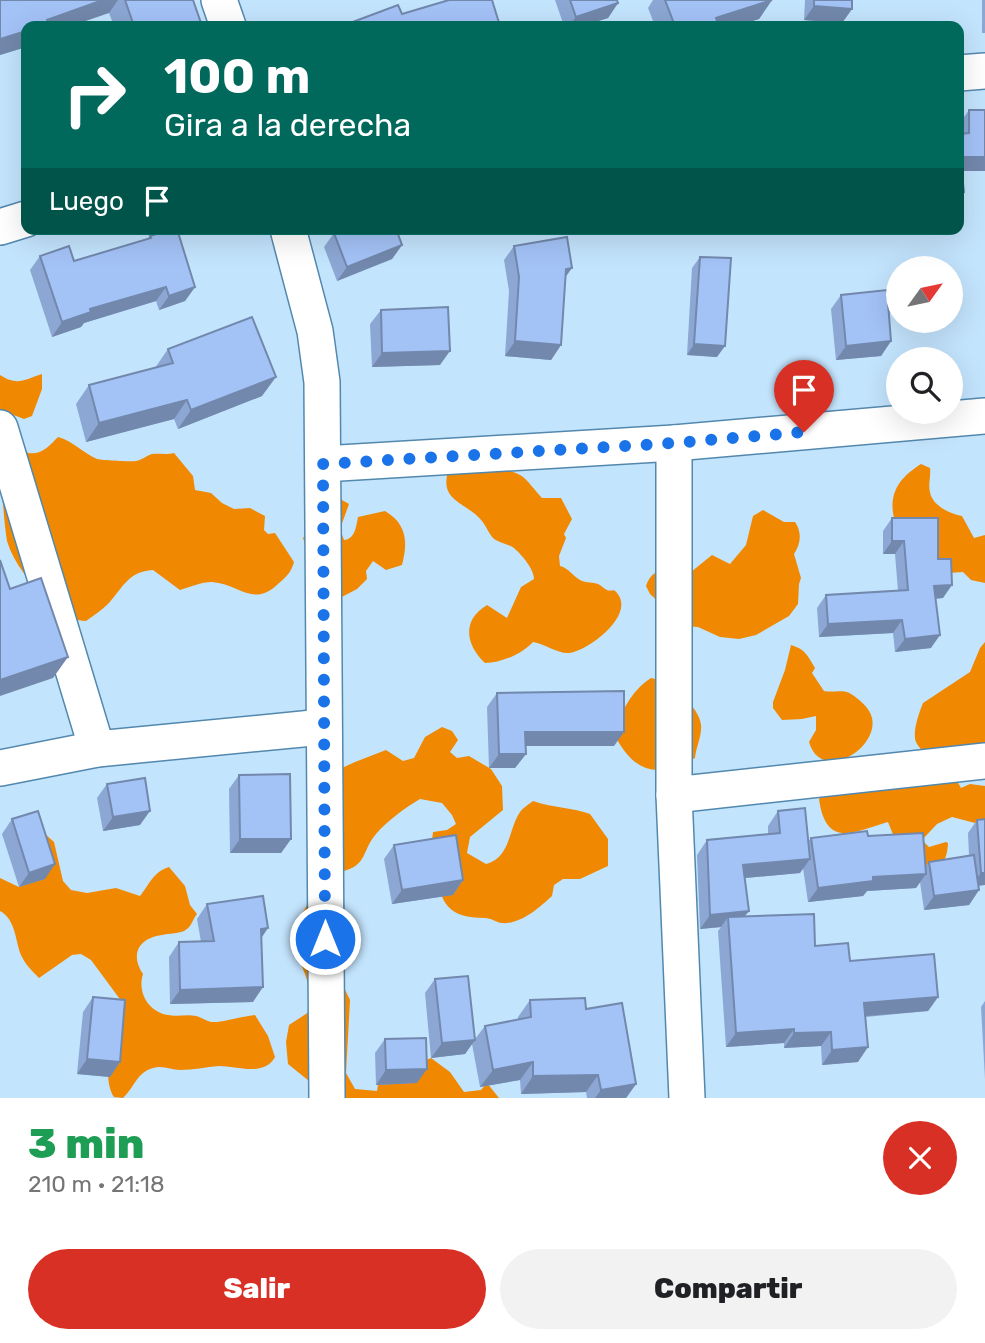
<!DOCTYPE html>
<html lang="es">
<meta charset="utf-8">
<style>
body{margin:0;font-family:Rubik,sans-serif;background:#f2f2f2;color:#202124;height:100vh;display:flex;flex-direction:column;font-size:26px;white-space:nowrap}
*{box-sizing:border-box;margin:0}
p{font-size:23px;color:#757577}
.icon{flex:none;width:38px;height:38px;fill:none;stroke:currentColor;stroke-width:2;stroke-linecap:round;stroke-linejoin:round}
.map{position:relative;height:1098px;overflow:hidden}
.drawer{display:flex;flex-direction:column;background:#fff;flex:1}
.drawer>*{flex:none}
.banner{position:absolute;left:21px;top:21px;width:943px;height:214px;border-radius:14px;box-shadow:0 7px 28px #0002;background:#00695c;color:#fff;overflow:hidden}
.needle{width:46px;rotate:57deg}
.buttons{position:absolute;left:886px;top:256px;display:grid;gap:14px}
.buttons a{display:grid;place-items:center;width:77px;height:77px;border-radius:50%;background:#fff;box-shadow:0 7px 28px #0002;font-size:35px}
.pin{position:absolute;display:grid;place-items:center;width:60px;height:60px;color:#fff;margin:-72px -30px;border-radius:50% 50% 50% 0;rotate:-45deg;box-shadow:0 0 7px #0007}
.pin .icon{rotate:45deg}
.me{position:absolute;width:77px;margin:-38px;rotate:0deg;stroke-linejoin:round;filter:drop-shadow(0 0 5px #0008)}
.turn{display:flex;align-items:center;gap:24px;height:147px;padding:0 28px;font-size:32px}
.turn .icon{width:91px;height:91px;stroke-width:2.5}
.turn b{display:block;font-size:49px;line-height:60px}
.then{display:flex;align-items:center;height:66px;padding:0 28px;background:#0003;gap:14px;font-size:26px}
.round{display:grid;place-items:center;flex:none;width:74px;height:74px;border-radius:37px;background:#f2f2f2}
.overview{display:flex;align-items:center;justify-content:space-between;height:119px;padding:0 28px}
h1{font-size:42px;font-weight:800;line-height:52px;color:#1e9e55}
.primary-button{display:flex;gap:14px;margin-top:auto;padding:14px 28px}
.primary-button a{flex:1;height:80px;border-radius:42px;background:#d93025;color:#fff;font-size:28px;font-weight:800;line-height:80px;text-align:center}
.primary-button a+a{background:#f2f2f2;color:#202124}
.map>svg:first-child{display:block}
.forest{fill:#f08901}
.lines{fill:none;stroke-linecap:round;stroke-linejoin:round}
.minor-casing{stroke:#5388ae;stroke-width:38}
.minor{stroke:#fff;stroke-width:35}
.wall{fill:#8ca7d4}
.shaded-wall{fill:#7288ac}
.building{fill:#a3c2f6;stroke:#7288ac;stroke-width:2}
.route{stroke:#1a73e8;stroke-width:12;stroke-dasharray:0 21.6}
</style>
<div class="map">
<svg width="985" height="1098" viewBox="0 0 985 1098">
<rect width="100%" height="100%" fill="#c3e4fd"/>
<g class="forest">
<path d="M42,374v15l-10,27 -8,3 -16,-6 13,32 7,8c14,2 21,-7 30,-16 15,4 25,16 39,22 3,1 37,3 39,2 6,-1 10,-5 16,-7 7,-1 14,1 22,-1l19,23 2,14 16,3 11,10 12,6 16,-1 15,8 -1,14 4,4 7,-1 19,29c-3,11 -8,15 -16,22 -25,24 -38,0 -66,-2 -11,0 -22,5 -32,8l-27,-20c-25,2 -29,16 -44,33 -7,7 -15,12 -23,18 -19,-1 -26,-10 -40,-23 -16,-16 -32,-34 -39,-57 -7,-45 -7,-117 -7,-166 17,11 24,5 42,-1z"/>
<path d="M921,464l9,4c1,8 -2,17 0,24 2,14 21,22 32,24l12,22 11,-3v48l-14,-3 -8,-8 -15,1 -53,-51c-8,-28 4,-44 26,-58z"/>
<path d="M495,468c31,5 28,9 47,30h19l11,21 -8,15 2,4 -7,18 1,10c9,2 13,11 22,15 5,2 11,1 16,3 3,1 6,5 9,6 5,2 6,-2 10,3 19,22 -29,58 -48,60 -11,1 -24,-9 -36,-11 -11,12 -32,21 -48,21 -20,-19 -23,-43 2,-58l20,13 14,-31 13,-8c0,-10 -12,-24 -20,-31 -6,-4 -14,-5 -20,-9 -5,-5 -8,-13 -12,-18 -14,-18 -43,-19 -34,-49z"/>
<path d="M339,492l3,8 7,4 -9,25 4,11c11,-1 12,-13 14,-23l27,-6c22,13 23,31 17,54l-16,5 -13,-9 -7,10 1,8 -10,10 -21,11 -27,-45 -6,-17z"/>
<path d="M763,510l21,12h11c7,10 6,22 -1,32l7,24 -2,6 -1,20 -9,12 -33,19 -17,4 -19,-2 -22,-10 -13,-1 -35,-32 -4,-8c7,-22 26,-16 45,-14l21,-17 18,9 16,-19 7,-29z"/>
<path d="M985,642v106l-30,29 6,11 9,-4 15,2v33l-10,4 -23,-6 -15,7 -15,16 7,7 17,-5 2,1c-1,17 -5,23 -20,30l-34,-36 -6,-15c-34,10 -62,27 -69,-23l8,-9 100,-34c-3,-4 -9,-9 -11,-14 -4,-10 3,-29 7,-39l47,-31 10,-24z"/>
<path d="M791,645c14,4 17,11 24,23l-3,5 12,18c8,2 20,-2 27,3 8,5 19,14 21,24 7,31 -51,66 -63,24l7,-12v-14l-14,3 -20,1 -9,-12v-6l12,-32z"/>
<path d="M651,678c17,2 49,29 50,47 1,11 -5,22 -6,33 -38,21 -61,15 -81,-24 7,-22 17,-43 37,-56z"/>
<path d="M442,727l10,4 6,9 -8,12 7,6 12,-2 22,13 11,17 1,24 -33,27 -3,16 19,11c25,-7 22,-34 34,-52 3,-4 9,-8 13,-11 19,7 38,6 57,13l18,25v27l-28,13h-17l-9,6 -2,11c-13,12 -32,29 -51,27 -5,-1 -10,-5 -16,-5 -37,0 -44,-14 -50,-48 -2,-14 -4,-25 -2,-38l14,-2 9,-6 -4,-9 -10,-12 -22,-4c-15,9 -32,21 -44,35 -15,18 -8,31 -35,38l-3,-95 4,-9 13,-6 31,-12 17,11 11,-3 11,-21z"/>
<path d="M39,834h6l9,8 9,39 8,9 16,3 29,-5 24,8c9,-11 13,-24 29,-29l16,19 5,19 7,9c-5,6 -5,13 -13,17 -7,3 -15,2 -22,4 -24,3 -32,20 -19,39 -6,19 6,38 25,41 9,2 19,-1 28,1 5,1 10,5 15,6 10,1 32,-6 44,-7l13,21 7,21c-11,20 -38,9 -56,9 -13,1 -26,4 -39,4 -9,0 -17,-5 -27,-2 -16,4 -19,20 -30,30l-9,-1c-15,-23 3,-67 11,-91l-34,-46 -10,-6 -9,1 -33,23c-7,-7 -14,-14 -18,-23 -6,-15 -5,-35 -21,-44v-33l19,9 7,-3z"/>
<path d="M313,899l27,80 10,21 -4,73 9,16 22,2 2,-12 52,-21 19,14 14,20 17,-2 6,-7 12,15h-178l-7,-13 -26,-21 -2,-22 3,-17 23,-15c-1,-16 -5,-34 -12,-48 -11,-25 -13,-26 3,-50 4,-6 4,-9 10,-13z"/>
</g>
<g class="lines">
<defs>
<g id="minor">
<path d="M219,0l9,26"/>
<path d="M959,73l26,-2"/>
<path d="M0,227l26,-8"/>
<path d="M288,229l27,102 7,51 5,716"/>
<path d="M0,428l97,321"/>
<path d="M674,443v352l13,303"/>
<path d="M323,464l351,-21 311,-27"/>
<path d="M0,768l97,-19 226,-22"/>
<path d="M674,795l311,-34"/>
</g>
</defs>
<use href="#minor" class="minor-casing"/>
<use href="#minor" class="minor"/>
</g>
<g class="wall">
<path d="M0,0h193l9,26h-88l-5,-13 -83,13v21l-26,8z"/>
<path d="M555,0h62l1,3 -10,15 -26,8h-18z"/>
<path d="M653,0h119l-13,19 -23,7h-81l-7,-18z"/>
<path d="M805,0h47v9l-10,14 -38,-3z"/>
<rect x="982" y="0" width="3" height="33"/>
<path d="M969,110h16v61h-23l-3,28v-75z"/>
<path d="M334,233l68,12 -10,14 -55,22 -13,-34z"/>
<path d="M150,236l45,51 -10,14 -26,9 -3,-9 -72,22 -3,4 -29,10 -22,-67 10,-14 34,5 74,-22z"/>
<path d="M514,246l47,99 -10,15 -46,-4 4,-65 -5,-31z"/>
<path d="M700,257l17,100 -30,-2 5,-87z"/>
<path d="M841,295l50,46 -10,15 -45,4 -5,-51z"/>
<path d="M381,310l59,55 -68,2 -2,-43z"/>
<path d="M168,349l94,47 -84,33 -4,-10 -88,23 -10,-38 13,-19 66,-17z"/>
<path d="M892,518l46,41 5,39 -7,1 -5,49 -36,4 -2,-19 -74,4 -2,-29 9,-13 72,-4 -3,-37h-12v-23z"/>
<path d="M497,693l117,53h-89l1,8 -11,14h-26l-2,-61z"/>
<path d="M239,775l52,64 -10,14h-51l-1,-64z"/>
<path d="M107,784l33,41 -37,6 -6,-33z"/>
<path d="M778,811l30,31 3,-4 57,-2 57,31 4,-5 40,-6 -1,-23 9,-13 8,-1v66l-7,1 1,4 -10,15 -45,5 -4,-28 -4,6 -49,3 -4,5 -55,6 -5,-34 -3,5 -55,5v38l105,45 88,36 -10,14 -62,6 -8,45 -36,3 -1,-19 -37,2v-5l-58,4 -8,-116 3,-4 -21,2 -3,-74 10,-15 61,-6v-8z"/>
<path d="M12,819l33,60 -26,8 -17,-53z"/>
<path d="M394,845l69,35 -10,15 -61,9 -8,-45z"/>
<path d="M207,904l54,34 -8,64 -83,2 -1,-47 10,-15h22l-4,-23z"/>
<path d="M435,979l40,60 10,-13 33,-6v-3l12,-17 56,9 50,75 -10,14h-39l-1,-6 -65,2 -1,-14 -40,7 -8,-43 -7,10 -34,4 -6,-65z"/>
<path d="M93,997l27,65 -10,15 -33,-3 6,-62z"/>
<path d="M985,1001v78l-4,-72z"/>
<path d="M385,1039l32,44 -41,2 -1,-32z"/>
</g>
<g class="shaded-wall">
<path d="M103,0h15l-9,13 -38,13h-28l4,-6z"/>
<path d="M772,0l-13,19 -23,7h-26l6,-8z"/>
<path d="M618,3l-10,15 -26,8h-13l7,-9z"/>
<path d="M814,6l38,3 -10,14 -38,-3z"/>
<path d="M26,31v16l-26,8v-16z"/>
<path d="M960,157h25v14h-26z"/>
<path d="M402,245l-10,14 -55,22 10,-14z"/>
<path d="M572,268l-10,14 4,-13z"/>
<path d="M166,287l-10,14 -72,22 -3,4 -29,10 10,-15 28,-13z"/>
<path d="M195,287l-10,14 -26,9 10,-14z"/>
<path d="M515,341l46,4 -10,15 -46,-4z"/>
<path d="M891,341l-10,15 -45,4 10,-14z"/>
<path d="M694,344l31,2 -8,11 -30,-2z"/>
<path d="M450,351l-10,14 -68,2 10,-14z"/>
<path d="M276,377l-14,19 -84,33 13,-19z"/>
<path d="M187,400l-13,19 -88,23 13,-19z"/>
<path d="M892,541h12l-9,13h-12z"/>
<path d="M952,585l-9,13 -18,1 9,-13z"/>
<path d="M902,620l-9,13 -74,4 9,-13z"/>
<path d="M940,635l-9,13 -36,4 10,-13z"/>
<path d="M68,657l-15,21 -53,18v-16z"/>
<path d="M525,732h99l-10,14h-99z"/>
<path d="M499,754h27l-11,14h-26z"/>
<path d="M150,811l-10,14 -37,6 10,-14z"/>
<path d="M240,839h51l-10,14h-51z"/>
<path d="M810,859l-10,14 -67,6 10,-14z"/>
<path d="M55,864l-10,15 -26,8 10,-14z"/>
<path d="M981,873h4v12l-14,1z"/>
<path d="M926,874l-10,14 -49,3 -4,5 -55,6 10,-14 55,-11z"/>
<path d="M463,880l-10,15 -61,9 10,-14z"/>
<path d="M979,890l-10,15 -45,5 10,-14z"/>
<path d="M749,911l-11,14 -10,-8 -7,10 -21,2 10,-14z"/>
<path d="M268,928l-10,15 3,-14z"/>
<path d="M263,987l-10,15 -83,2 10,-14z"/>
<path d="M938,997l-10,14 -74,6 10,-14z"/>
<path d="M794,1029l-10,14 -58,4 10,-14z"/>
<path d="M831,1032l-10,14 -37,2 10,-15z"/>
<path d="M475,1040l-10,14 -34,4 11,-15z"/>
<path d="M868,1047l-10,15 -36,3 10,-15z"/>
<path d="M87,1059l33,3 -10,15 -33,-3z"/>
<path d="M533,1062l-13,18 -40,7 13,-17z"/>
<path d="M427,1069l-10,14 -41,2 10,-15z"/>
<path d="M598,1075l-12,17 -65,2 12,-18z"/>
<path d="M636,1084l-10,14h-31l6,-8z"/>
</g>
<g class="building">
<path d="M0,0h103l-56,20 1,5 -4,1h-18v5l-26,8z"/>
<path d="M125,0h68l9,26h-68z"/>
<path d="M449,0h43l8,26h-158l56,-21 4,9z"/>
<path d="M570,0h47l1,3 -42,14z"/>
<path d="M665,0h107l-56,18 2,6 -5,2h-38z"/>
<path d="M814,0h38v9l-38,-3z"/>
<path d="M969,110h16v47h-25l4,35 -5,1v-59l10,-1z"/>
<path d="M172,229h5l18,58 -26,9 -3,-9 -76,22 1,3 -29,10 -22,-66 29,-10 5,15 77,-23 -1,-2z"/>
<path d="M343,229h53l6,16 -55,22 -13,-34z"/>
<path d="M567,237l5,31 -6,1 -5,76 -46,-4 4,-64 -5,-31z"/>
<path d="M700,257l31,1 -6,88 -31,-2z"/>
<path d="M887,290l4,51 -45,5 -5,-51z"/>
<path d="M448,307l2,44 -68,2 -1,-43z"/>
<path d="M252,317l24,60 -85,33 -4,-10 -88,23 -10,-38 84,-22 -5,-14z"/>
<path d="M892,518h46v41h13l1,26 -18,1 6,49 -35,4 -3,-19 -74,4 -2,-29 82,-5 -4,-49h-12z"/>
<path d="M0,560l10,29 31,-11 27,79 -68,23z"/>
<path d="M624,691v41h-99l1,22h-27l-2,-61z"/>
<path d="M290,774l1,65h-51l-1,-64z"/>
<path d="M145,778l5,33 -37,6 -6,-33z"/>
<path d="M805,808l5,51 -67,6 6,46 -39,4 -3,-75 73,-7 -2,-22z"/>
<path d="M38,811l17,53 -26,9 -17,-54z"/>
<path d="M985,819v54h-4l-4,-53z"/>
<path d="M867,831l1,5 55,-3 3,41 -53,3v4l-55,7 -7,-50z"/>
<path d="M456,835l7,45 -61,10 -8,-45z"/>
<path d="M974,855l5,35 -45,6 -5,-34z"/>
<path d="M263,896l5,32 -7,1 2,58 -83,3 -1,-48 35,-1 -7,-37z"/>
<path d="M814,914l1,32 33,-3 2,18 84,-7 4,43 -74,6 4,44 -36,3 -1,-18 -37,1v-4l-58,4 -8,-116z"/>
<path d="M468,976l7,64 -33,3 -7,-64z"/>
<path d="M93,997l32,3 -5,62 -33,-3z"/>
<path d="M585,998l1,11 36,-6 14,81 -35,6 -3,-15 -65,1v-14l-40,8 -8,-44 46,-9 -1,-17z"/>
<path d="M426,1038l1,31 -41,1 -1,-31z"/>
</g>
<g class="lines">
<path class="route" d="M325,939l-2,-475 351,-21 130,-11"/>
</g>
</svg>
<div class="buttons">
<a><svg class="needle" viewBox="-14 -14 28 28"><path d="M0-13l5 13h-10z" fill="#e53935"/><path d="M0 13l5-13h-10z" fill="#757577"/></svg></a>
<a><svg class="icon" aria-label="search" viewBox="0 0 24 24"><circle cx="10" cy="10" r="6"/><path d="M15 15l6 6"/></svg></a>
</div>
<div class="pin" style="left:804px;top:432px;background:#d93025"><svg class="icon" aria-label="arrive" viewBox="0 0 24 24"><path d="M6 21V4h12l-3 4 3 4H6"/></svg></div>
<svg class="me" style="left:325px;top:939px" viewBox="-20 -20 40 40"><circle r="17" fill="#1a73e8" stroke="#fff" stroke-width="3"/><path d="M0-11L8 9 0 5-8 9z" fill="#fff"/></svg>
<div class="banner">
<div class="turn"><svg class="icon" aria-label="right" viewBox="0 0 24 24"><path d="M7 20v-9h11M14 6l5 5-5 5"/></svg><div><b>100 m</b>Gira a la derecha</div></div>
<div class="then">Luego<svg class="icon" aria-label="arrive" viewBox="0 0 24 24"><path d="M6 21V4h12l-3 4 3 4H6"/></svg></div>
</div>
</div>
<section class="drawer">
<div class="overview"><div><h1>3 min</h1><p>210 m · 21:18</p></div><a class="round" style="background:#d93025;color:#fff"><svg class="icon" aria-label="close" viewBox="0 0 24 24"><path d="M6 6l12 12M18 6L6 18"/></svg></a></div>
<div class="primary-button"><a>Salir</a><a>Compartir</a></div>
</section>
